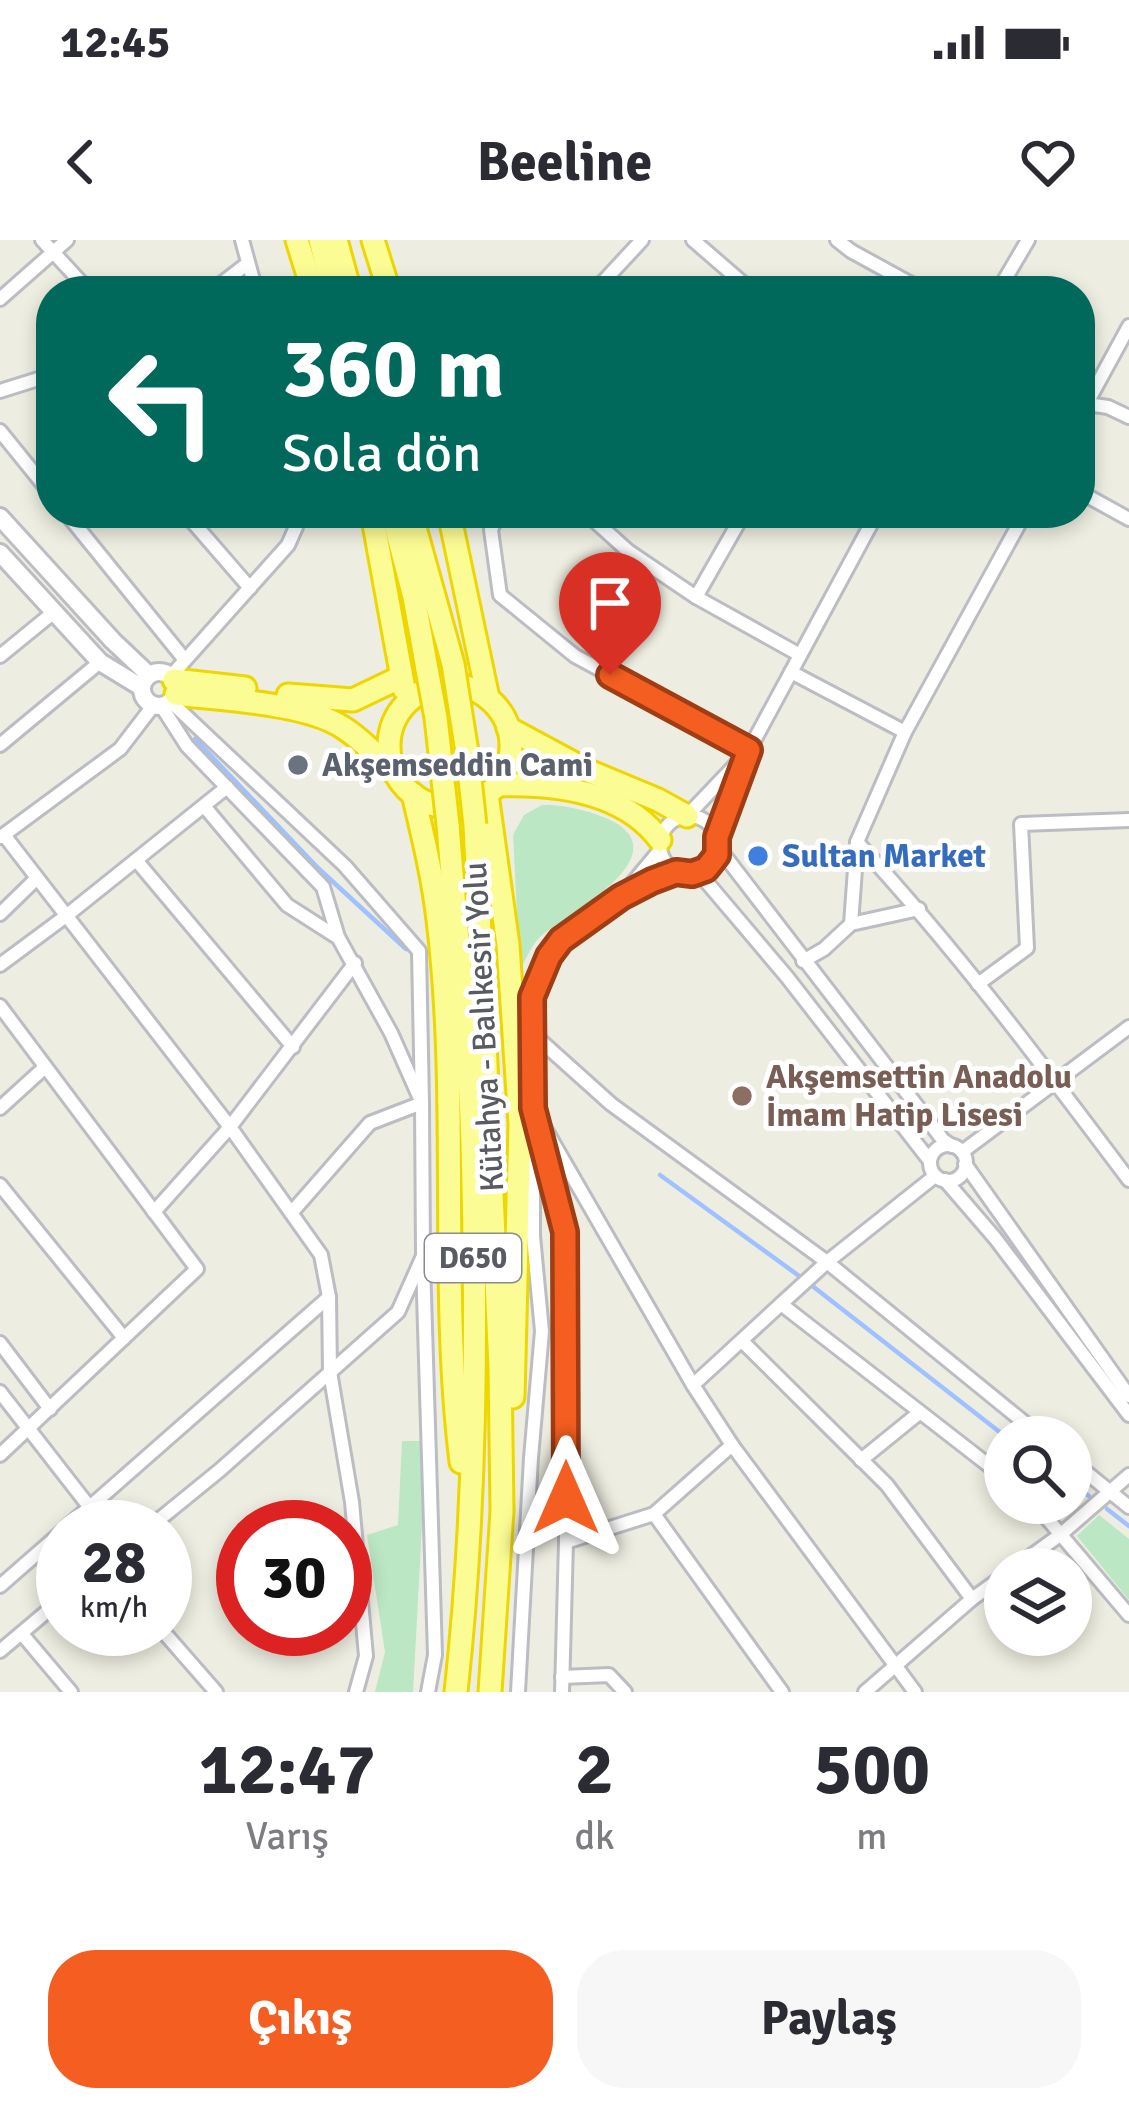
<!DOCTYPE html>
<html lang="tr">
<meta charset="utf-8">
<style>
body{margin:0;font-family:Signika,sans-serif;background:#f7f7f7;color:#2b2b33;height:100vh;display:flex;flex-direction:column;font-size:45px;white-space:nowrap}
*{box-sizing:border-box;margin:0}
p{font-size:39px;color:#7c7c81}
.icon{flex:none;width:66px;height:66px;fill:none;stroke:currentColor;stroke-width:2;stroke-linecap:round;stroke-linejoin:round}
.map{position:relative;height:1452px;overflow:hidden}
.panel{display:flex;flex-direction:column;background:#fff;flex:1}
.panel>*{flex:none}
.guide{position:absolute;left:36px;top:36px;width:1059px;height:252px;border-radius:48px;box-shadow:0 6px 18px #0003;background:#00695c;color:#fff;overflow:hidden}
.controls{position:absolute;left:984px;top:1176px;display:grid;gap:24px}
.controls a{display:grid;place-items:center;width:108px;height:108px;border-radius:50%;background:#fff;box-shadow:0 6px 18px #0003;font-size:60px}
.speed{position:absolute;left:36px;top:1260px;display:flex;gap:24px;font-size:60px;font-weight:700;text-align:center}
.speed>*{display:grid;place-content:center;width:156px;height:156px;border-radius:50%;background:#fff;box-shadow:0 6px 18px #0003;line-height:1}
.speed small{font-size:30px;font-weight:400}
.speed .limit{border:18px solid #d22;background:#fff;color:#111}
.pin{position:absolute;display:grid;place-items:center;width:102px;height:102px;color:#fff;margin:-123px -51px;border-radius:50% 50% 50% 0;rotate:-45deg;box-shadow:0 0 12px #0007}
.pin .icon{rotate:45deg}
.me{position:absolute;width:132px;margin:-66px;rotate:0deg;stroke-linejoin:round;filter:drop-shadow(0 0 9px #0008)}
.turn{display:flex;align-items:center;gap:42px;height:252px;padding:0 48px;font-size:54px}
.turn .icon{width:156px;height:156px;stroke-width:2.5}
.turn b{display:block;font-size:84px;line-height:102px}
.eta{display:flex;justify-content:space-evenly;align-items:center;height:204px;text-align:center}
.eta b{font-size:72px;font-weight:700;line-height:84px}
.primary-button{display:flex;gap:24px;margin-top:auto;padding:24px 48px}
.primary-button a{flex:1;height:138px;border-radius:48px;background:#f45e20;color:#fff;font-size:48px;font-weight:700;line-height:138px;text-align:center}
.primary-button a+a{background:#f7f7f7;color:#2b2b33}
.status{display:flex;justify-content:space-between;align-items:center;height:84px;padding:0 60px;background:#fff;direction:ltr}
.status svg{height:33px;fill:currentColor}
header{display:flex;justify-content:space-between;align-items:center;height:156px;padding:0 48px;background:#fff;font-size:54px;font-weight:700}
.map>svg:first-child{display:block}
.green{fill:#bbe7c4}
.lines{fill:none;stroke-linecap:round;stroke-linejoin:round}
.stream{stroke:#9fc1ff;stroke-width:4.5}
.minor-casing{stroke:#bbbdc3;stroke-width:18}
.tertiary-casing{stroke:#bbbdc3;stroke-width:22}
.trunk-casing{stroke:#eed600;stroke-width:27}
.minor{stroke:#fff;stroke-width:12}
.tertiary{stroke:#fff;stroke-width:16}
.trunk{stroke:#fcfc95;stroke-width:21}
.trunk-bridge-casing{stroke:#eed600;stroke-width:27;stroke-linecap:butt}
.trunk-bridge{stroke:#fcfc95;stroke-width:21}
.route-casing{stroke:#9f3d15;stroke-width:30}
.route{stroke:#f45e20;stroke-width:21}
.worship-dot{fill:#6b7280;stroke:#fff;stroke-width:4.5}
.shop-dot{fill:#3f7fe0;stroke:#fff;stroke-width:4.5}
.education-dot{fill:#8d6e63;stroke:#fff;stroke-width:4.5}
.labels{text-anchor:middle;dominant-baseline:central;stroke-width:10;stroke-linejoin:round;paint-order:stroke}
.shield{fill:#fff;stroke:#8b8c92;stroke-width:3}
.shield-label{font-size:30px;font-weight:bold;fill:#595b63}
.worship-label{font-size:33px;font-weight:bold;fill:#5b616d;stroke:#fff;text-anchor:start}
.shop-label{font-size:33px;font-weight:bold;fill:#366cbe;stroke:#fff;text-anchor:start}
.street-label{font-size:33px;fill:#595b63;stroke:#fff}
.education-label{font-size:33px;font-weight:bold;fill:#785e54;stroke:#fff;text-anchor:start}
</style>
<div class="status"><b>12:45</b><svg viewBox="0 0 49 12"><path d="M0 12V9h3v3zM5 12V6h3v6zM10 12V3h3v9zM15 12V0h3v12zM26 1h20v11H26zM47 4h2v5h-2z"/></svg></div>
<header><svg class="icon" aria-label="back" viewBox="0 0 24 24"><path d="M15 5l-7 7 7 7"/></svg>Beeline<svg class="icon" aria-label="heart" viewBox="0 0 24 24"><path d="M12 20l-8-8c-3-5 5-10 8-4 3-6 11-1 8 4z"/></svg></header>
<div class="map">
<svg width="1129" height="1452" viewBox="0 0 1129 1452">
<rect width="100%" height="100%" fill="#eeede1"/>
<g class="green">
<path d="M542,565c21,-1 55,7 74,18 60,37 -53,93 -76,114 -9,9 -14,22 -20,33l-7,-135 11,-20z"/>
<path d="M402,1201h21l-1,85 -9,166h-38l10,-40 -18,-117 31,-10z"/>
<path d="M1099,1275l30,24v61l-52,-64z"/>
</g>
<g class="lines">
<g class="stream">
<path d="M195,499l123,129 88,81"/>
<path d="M660,935l146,106 200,156"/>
<path d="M1071,1243l18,13"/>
<path d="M1107,1269l22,17"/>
</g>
<defs>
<g id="minor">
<path d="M42,0l47,51"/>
<path d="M242,0l14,51"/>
<path d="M693,0l59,51"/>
<path d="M837,0l14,11 73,40"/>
<path d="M603,42l39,-42"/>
<path d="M212,51l35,-27"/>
<path d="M591,51l12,-9 13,9"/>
<path d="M998,51l30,-51"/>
<path d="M0,59l67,-59"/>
<path d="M0,151l51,-16"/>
<path d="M1087,164l21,3 21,10"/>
<path d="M1080,176l49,-90"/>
<path d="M0,191l51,63"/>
<path d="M1080,252l49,27"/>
<path d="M66,273l119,147"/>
<path d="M185,273l65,75"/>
<path d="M498,273l-7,17 9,65 75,61 174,94"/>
<path d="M586,273l42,38 68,46 104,58"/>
<path d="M696,357l48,-84"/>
<path d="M0,416l54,-44"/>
<path d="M791,432l114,60"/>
<path d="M171,436l117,-131 8,-18 -7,-14"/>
<path d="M171,462l174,164 74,85 3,152 -52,20 -78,89"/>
<path d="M0,505l100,-83"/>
<path d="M204,566l83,99 50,32"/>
<circle cx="689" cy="605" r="29"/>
<path d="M687,576l57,-60"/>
<path d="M4,595l226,292 91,128 8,42 1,75 22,130 14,154 -10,36"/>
<path d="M1,597l119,-88 33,-43"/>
<path d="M717,597l32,-87 128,-237"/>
<path d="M857,602c98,106 185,222 272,338"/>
<path d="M718,607l225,293 9,6"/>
<path d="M136,620l157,187"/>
<path d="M677,632l-56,25 -27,18 -33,25 -12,16 -17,40 1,112 160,277 39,60 183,247"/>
<path d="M699,633l88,104 143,184"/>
<path d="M626,651l34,-41"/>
<path d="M0,674l37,-36"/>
<path d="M851,684l6,-82 48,-110 120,-219"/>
<path d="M803,721l21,-12 27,-25 68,-15"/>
<path d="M0,725l66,-49 161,-129"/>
<path d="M978,744l49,-36 -6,-124 108,-4"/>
<path d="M0,766l197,263 -197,186"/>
<path d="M533,794l78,70 216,158 215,175"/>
<path d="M0,868l44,-40"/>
<path d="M538,887l27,105 1,310 -4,150"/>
<circle cx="948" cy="923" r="18"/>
<path d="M962,912l167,-125"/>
<path d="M965,924l164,232"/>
<path d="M945,940l50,58 134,177"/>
<path d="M0,945l124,153"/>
<path d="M154,972l76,-85 125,-164"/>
<path d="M423,1022l12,393 -7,37"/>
<path d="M781,1064l46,-42 108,-86"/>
<path d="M742,1101l145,144 85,114"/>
<path d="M0,1103l50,66"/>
<path d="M693,1145l88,-81 224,174"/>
<path d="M0,1152l105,135"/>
<path d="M861,1220l58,-47"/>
<path d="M1071,1220l58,47"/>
<path d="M1034,1263l95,112"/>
<path d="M654,1274l128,178"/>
<path d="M67,1287l262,-230"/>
<path d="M150,1287l70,-57 178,-158 25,-56 -1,-153 -31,-70 -53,-96 -15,-50 -136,-141 -25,-39"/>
<path d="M566,1302l88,-28 78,-69"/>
<path d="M1013,1329l47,-34 69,-60"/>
<path d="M0,1346l63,-55"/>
<path d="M161,1389l55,63"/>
<path d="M22,1394l49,58"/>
<path d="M0,1411l63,-53"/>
<path d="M562,1437l47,-2 16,17"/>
<path d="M518,1452l13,-234 11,-127 -9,-95v-105"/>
<path d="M865,1452l107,-93 33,-24"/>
</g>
<g id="tertiary">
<path d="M0,277l113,124 36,34"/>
<path d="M0,313l100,109 41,25"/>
<circle cx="159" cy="449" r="17"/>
</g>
<g id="trunk">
<path d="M297,0l16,51"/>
<path d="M320,0l13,51"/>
<path d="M336,0l14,51"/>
<path d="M373,0l16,51"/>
<path d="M372,273l32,176"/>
<path d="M392,273l22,84 13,72"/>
<path d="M411,273l42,151"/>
<path d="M449,273l39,185"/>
<path d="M174,440l71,8"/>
<circle cx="450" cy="506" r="61"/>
<path d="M176,454c42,5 120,9 157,28 22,10 40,32 59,46"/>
<path d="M288,455l65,5 48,-23"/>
<path d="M508,488l78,42 72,30 29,16"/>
<path d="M496,545c57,-2 128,6 164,55"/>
<path d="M413,554c10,42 20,83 25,126 22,180 1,363 23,542"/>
<path d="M487,554l21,151 12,179 -7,273"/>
<path d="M448,585c8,106 21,213 24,319 5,183 4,366 -16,548"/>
<path d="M475,585l25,542 2,144 -12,181"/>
</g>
</defs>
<use href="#minor" class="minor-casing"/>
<use href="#tertiary" class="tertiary-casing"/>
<use href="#trunk" class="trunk-casing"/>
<use href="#minor" class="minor"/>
<use href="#tertiary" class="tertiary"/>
<use href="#trunk" class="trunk"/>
<defs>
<g id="trunk-bridge">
<path d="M453,424l14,88 8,73"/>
<path d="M427,429l9,49 12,107"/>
</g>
</defs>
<use href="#trunk-bridge" class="trunk-bridge-casing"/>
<use href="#trunk-bridge" class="trunk-bridge"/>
</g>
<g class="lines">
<defs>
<path id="route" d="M566,1258l-1,-266 -32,-124 -1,-111 17,-41 12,-16 60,-43 31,-16 24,-9 16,2 14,-5 11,-14v-18l32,-87 -139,-75"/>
</defs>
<use href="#route" class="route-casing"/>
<use href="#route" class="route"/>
</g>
<circle class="worship-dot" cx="298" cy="525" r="12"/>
<circle class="shop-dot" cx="758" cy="616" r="12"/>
<circle class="education-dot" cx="742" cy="856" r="12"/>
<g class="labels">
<rect class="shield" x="425" y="994" width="96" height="48" rx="9"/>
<g class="shield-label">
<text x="473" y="1018">D650</text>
</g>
<g class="worship-label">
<text x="322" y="525">Akşemseddin Cami</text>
</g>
<g class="shop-label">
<text x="782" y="616">Sultan Market</text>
</g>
<g class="street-label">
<text transform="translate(484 787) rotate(-93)">Kütahya - Balıkesir Yolu</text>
</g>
<g class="education-label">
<text x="766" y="837">Akşemsettin Anadolu<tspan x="766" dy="38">İmam Hatip Lisesi</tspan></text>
</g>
</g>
</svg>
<div class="controls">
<a><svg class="icon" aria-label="search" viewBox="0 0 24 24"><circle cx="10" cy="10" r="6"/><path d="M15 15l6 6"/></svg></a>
<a><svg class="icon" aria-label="layers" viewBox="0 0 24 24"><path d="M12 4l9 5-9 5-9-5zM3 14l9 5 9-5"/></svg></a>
</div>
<div class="speed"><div>28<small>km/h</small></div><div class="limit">30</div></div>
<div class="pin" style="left:610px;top:435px;background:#d93025"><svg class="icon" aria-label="arrive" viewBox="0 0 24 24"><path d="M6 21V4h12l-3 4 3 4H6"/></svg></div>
<svg class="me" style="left:566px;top:1258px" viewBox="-20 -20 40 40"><path d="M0-17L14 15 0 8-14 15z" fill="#f45e20" stroke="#fff" stroke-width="4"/></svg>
<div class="guide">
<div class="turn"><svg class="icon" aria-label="left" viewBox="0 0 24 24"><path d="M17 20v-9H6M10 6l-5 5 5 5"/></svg><div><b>360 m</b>Sola dön</div></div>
</div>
</div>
<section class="panel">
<div class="eta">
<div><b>12:47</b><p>Varış</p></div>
<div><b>2</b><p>dk</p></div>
<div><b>500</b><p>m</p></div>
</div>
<div class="primary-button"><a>Çıkış</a><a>Paylaş</a></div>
</section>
